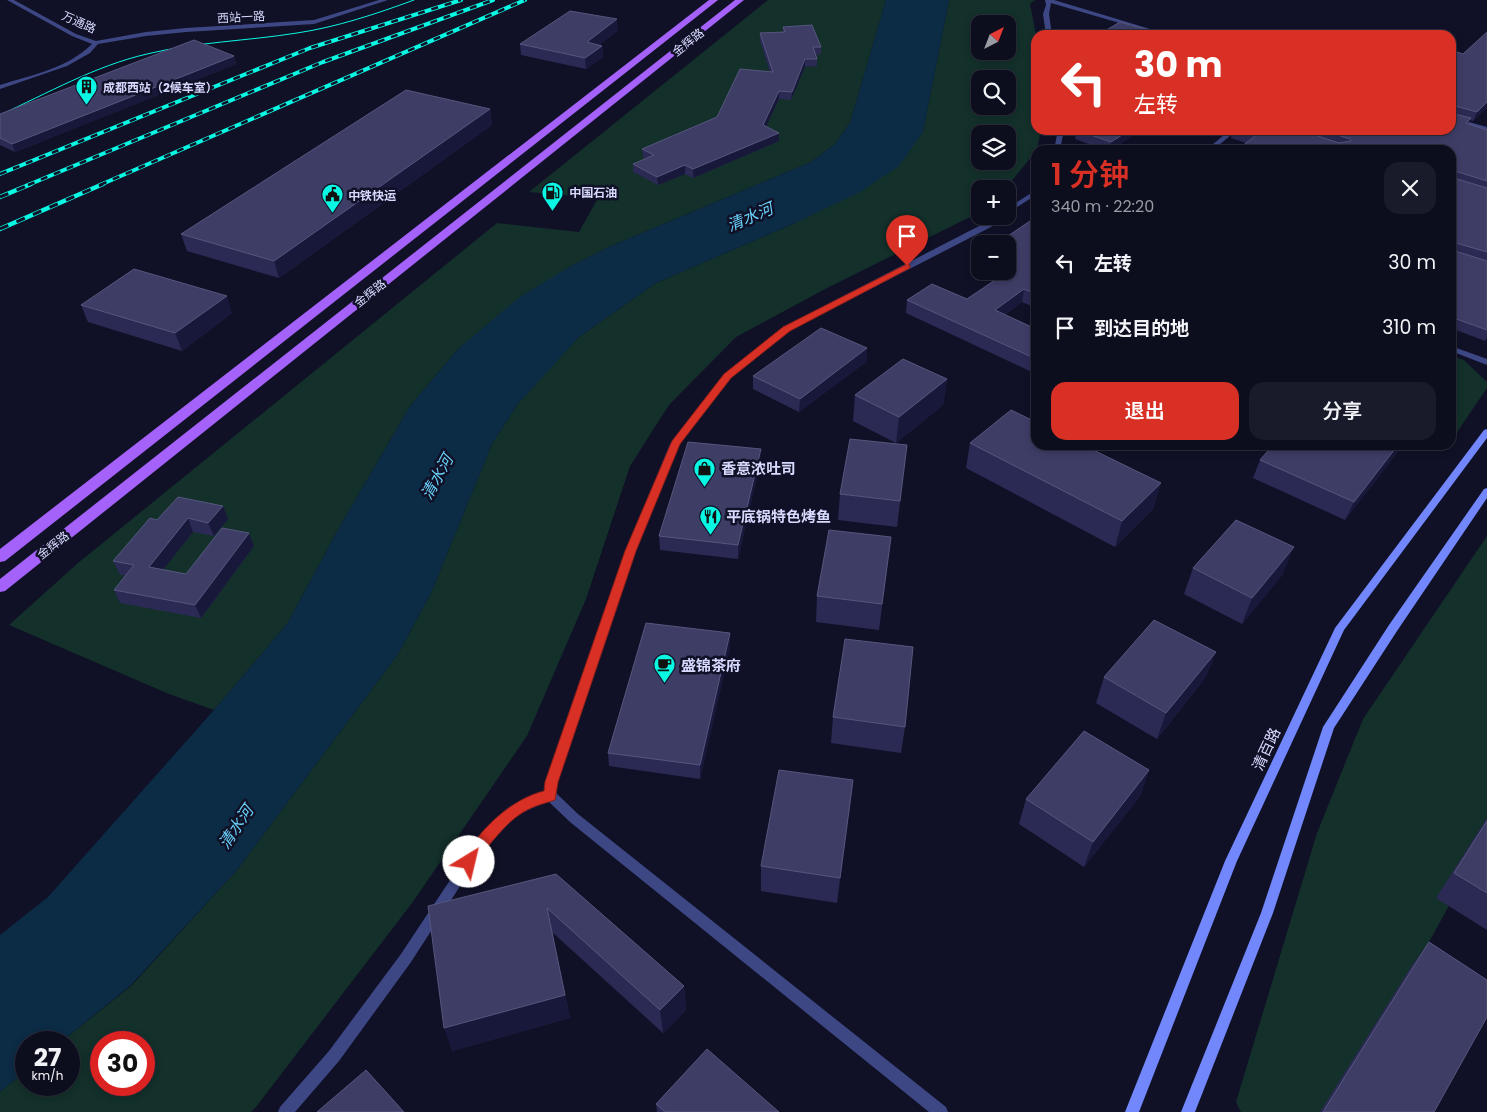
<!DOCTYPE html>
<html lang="zh">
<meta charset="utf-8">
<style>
body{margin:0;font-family:Poppins,"Noto Sans SC",sans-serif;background:#1a1b2a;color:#f1f3f6;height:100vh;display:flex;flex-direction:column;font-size:19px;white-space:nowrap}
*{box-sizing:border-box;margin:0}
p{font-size:16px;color:#9a9ca4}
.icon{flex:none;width:28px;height:28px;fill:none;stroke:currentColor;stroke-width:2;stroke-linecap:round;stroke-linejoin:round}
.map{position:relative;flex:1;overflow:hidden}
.details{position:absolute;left:1031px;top:145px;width:425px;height:305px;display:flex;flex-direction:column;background:#0c0d1d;border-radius:15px;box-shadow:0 2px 8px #0003,0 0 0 1px #2c2d3b}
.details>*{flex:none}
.guide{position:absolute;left:1031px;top:30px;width:425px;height:105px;border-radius:15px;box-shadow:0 2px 8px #0003,0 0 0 1px #2c2d3b;background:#d93025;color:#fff;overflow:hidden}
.needle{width:32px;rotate:42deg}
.fabs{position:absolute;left:971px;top:15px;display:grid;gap:10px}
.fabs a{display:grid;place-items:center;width:45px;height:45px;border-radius:10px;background:#0c0d1d;box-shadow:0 2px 8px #0003,0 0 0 1px #2c2d3b;font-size:25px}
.speed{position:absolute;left:15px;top:1031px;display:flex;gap:10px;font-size:25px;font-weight:700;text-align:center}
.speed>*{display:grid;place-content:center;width:65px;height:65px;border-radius:50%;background:#0c0d1d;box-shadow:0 2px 8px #0003,0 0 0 1px #2c2d3b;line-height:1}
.speed small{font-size:12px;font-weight:400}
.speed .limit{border:8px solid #d22;background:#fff;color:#111}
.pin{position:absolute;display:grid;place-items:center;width:42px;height:42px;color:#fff;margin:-51px -21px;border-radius:50% 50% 50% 0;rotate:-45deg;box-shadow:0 0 5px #0007}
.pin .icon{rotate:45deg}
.me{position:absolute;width:55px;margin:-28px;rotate:36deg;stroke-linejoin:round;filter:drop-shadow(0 0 4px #0008)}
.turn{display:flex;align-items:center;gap:18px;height:105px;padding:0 20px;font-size:22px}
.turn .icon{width:65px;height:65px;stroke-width:2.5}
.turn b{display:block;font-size:35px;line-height:42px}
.round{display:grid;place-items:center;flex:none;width:52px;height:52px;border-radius:15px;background:#1a1b2a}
.head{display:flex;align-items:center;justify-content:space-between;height:85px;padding:0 20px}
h1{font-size:30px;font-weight:600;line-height:38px;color:#d93025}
.action{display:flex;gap:10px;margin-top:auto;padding:10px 20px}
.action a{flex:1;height:58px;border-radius:15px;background:#d93025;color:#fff;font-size:20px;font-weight:600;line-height:58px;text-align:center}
.action a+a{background:#1a1b2a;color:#f1f3f6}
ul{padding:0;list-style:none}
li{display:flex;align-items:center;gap:15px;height:65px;padding:0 20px}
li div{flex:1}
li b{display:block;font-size:19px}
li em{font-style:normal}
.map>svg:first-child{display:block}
.green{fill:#13302a;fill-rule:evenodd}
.water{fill:#0c2b44}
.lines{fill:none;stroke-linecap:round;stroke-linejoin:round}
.street{fill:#3d4784;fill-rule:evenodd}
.secondary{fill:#7187fb;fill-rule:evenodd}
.primary{fill:#a562fa;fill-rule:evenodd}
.tram{stroke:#09f7e3;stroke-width:1}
.rail-far1-casing{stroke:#09f7e3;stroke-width:4}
.rail-casing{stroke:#09f7e3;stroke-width:4.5}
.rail-far1{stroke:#101127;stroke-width:2.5;stroke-dasharray:7;stroke-linecap:butt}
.rail{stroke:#101127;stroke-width:3;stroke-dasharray:9;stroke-linecap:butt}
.wall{fill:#2b2a54}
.shaded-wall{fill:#18183a}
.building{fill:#3d3d66;stroke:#56567e}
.route{fill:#d93025;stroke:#8d1f18}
.labels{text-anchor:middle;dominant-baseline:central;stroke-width:5;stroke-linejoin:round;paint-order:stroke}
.far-street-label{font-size:12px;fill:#d7dafe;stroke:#101127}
.far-poi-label{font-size:12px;font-weight:bold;fill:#d7dafe;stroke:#101127;text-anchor:start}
.poi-label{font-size:15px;font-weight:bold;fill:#d7dafe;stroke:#101127;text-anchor:start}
.street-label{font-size:15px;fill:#d7dafe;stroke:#101127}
.water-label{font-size:16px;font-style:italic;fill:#68d2fa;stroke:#101127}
</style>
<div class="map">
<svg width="1487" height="1112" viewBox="0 0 1487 1112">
<rect width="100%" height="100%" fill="#101127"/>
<g class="green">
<path d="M768,0h118l-36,123 -15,21 -24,18 -200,84 -42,21 -110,81 -49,58 -71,122 -52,96 -73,86 -45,-16 -160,-69 69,-62 419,-340 82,9 19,-34 -69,-6z"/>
<path d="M949,0h86l-5,4 6,31v95h5l-4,20 -32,39h-25v23l-153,76 -91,49 -67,68 -39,61 -44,133 -59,137 -115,167 -156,204 -5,5h-251v-20l26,-22v15h43v-43h-8l71,-57 105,-115 161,-216 33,-61 61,-149 25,-39 34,-39 28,-29 77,-54 139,-60 128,-91zM980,24h28v27h-28zM980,79h28v27h-28zM980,134h28v27h-28zM101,1042h43v43h-43z"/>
<path d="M1451,356l13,4 23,22v6l-36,53z"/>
<path d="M1487,536v301l-152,275h-94l-5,-10 81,-269 46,-114z"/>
</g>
<path class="water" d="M886,0h63l-26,132 -24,34 -39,26 -65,31 -139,60 -77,54 -62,68 -25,39 -61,149 -33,61 -161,216 -106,115 -70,57h-35v28l-26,22v-157l48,-38 166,-187 73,-86 52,-96 71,-122 49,-58 61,-51 49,-30 42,-21 200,-84 24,-18 15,-21z"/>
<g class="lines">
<g class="street">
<path d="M7,0h7l62,34 20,7 50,-9 40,-4 128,-8 65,-20h9l-74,24 -128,8 -40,4 -48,8 -8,9 -23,13 -67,23v-4c32,-10 68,-17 92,-41l-20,-8z"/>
<path d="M1045,0h9l116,35h-9l-110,-32 -2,11 3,21h-6l-3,-21 3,-9z"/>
<path d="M1451,117l36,10v4l-36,-10z"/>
<path d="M1058,130h6l-4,20h-6z"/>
<path d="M1230,130h7l-24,20h-7z"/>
<path d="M1036,190v5l-28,18v-5z"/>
<path d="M995,216h8l-12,11 -202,104 -58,47 -52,67 -43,106 -78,231 -2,11 22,21 368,293 2,5h-19l-359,-290 -22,-21 -31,14 -33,34 -73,113 -72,99 -44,51h-17l2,-5 49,-56 72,-97 75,-113 33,-34 24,-12 12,-3 1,-10 80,-231 44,-107 55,-70 58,-47 202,-104z"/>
<path d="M1451,346l36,13v6l-36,-14z"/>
</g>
<g class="secondary">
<path d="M1487,429v9l-143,192 -107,231 -98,251h-14l100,-251 110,-233 149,-198z"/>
<path d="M1487,488v10l-90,133 -63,97 -61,185 -78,199h-14l80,-199 62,-186 66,-102 95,-136z"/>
</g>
<g class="primary">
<path d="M709,0h9l-713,561 -5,1v-13z"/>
<path d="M735,0h9l-739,591 -5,1v-13z"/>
</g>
<path class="tram" d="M0,115c48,-22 95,-49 147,-61 49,-12 100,-13 150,-21 40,-6 79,-19 117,-33"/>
<defs>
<g id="rail-far1">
<path d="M0,174l310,-126 151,-48"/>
<path d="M28,185l295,-123 170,-62"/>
<path d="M100,185l425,-185"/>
</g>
<g id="rail">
<path d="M0,197l31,-13"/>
<path d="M0,229l103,-45"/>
</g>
</defs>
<use href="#rail-far1" class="rail-far1-casing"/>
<use href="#rail" class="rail-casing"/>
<use href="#rail-far1" class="rail-far1"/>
<use href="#rail" class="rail"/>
</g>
<g class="wall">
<path d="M783,27l38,20v7l-5,1 1,4v7l-12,1 -14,33 -12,-1 -13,28 13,6v8l-86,37 -8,-4 -27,11 -25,-13v-8l13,-5 -3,-2 -1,-8 75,-32 53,-45 -10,-31v-8l23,-1z"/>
<path d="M618,30l-19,15 3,1 1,11 -17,12 -65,-14 -1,-11z"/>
<path d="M1451,50l36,58 -14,13 -3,-1 -2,4 19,6v208l-2,3 -34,-13v-178h-214l9,-7 -15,-5 2,-8h218z"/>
<path d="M234,56l2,8 -221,88 -15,-7v-31z"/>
<path d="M490,109l2,16 -213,153 -92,-27 -6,-17z"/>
<path d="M1077,130h64l-30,20h-6l-30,-11z"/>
<path d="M1036,217v91l-14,-6 -18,13 32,14v45l-130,-61 1,-13 60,-1 30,-21 -16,-7h27v-27l-6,-4z"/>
<path d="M980,248v23l-10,-5 1,-13z"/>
<path d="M81,305l151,8 -50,38 -94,-29z"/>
<path d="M867,348l-1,14 -67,50 -46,-23v-13z"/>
<path d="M947,379l-4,26 -47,38 -43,-22 2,-26z"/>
<path d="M970,443l191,40 -8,26 -38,38 -149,-79z"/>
<path d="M907,445l-10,82 -59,-7 2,-26z"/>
<path d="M1273,445h130l-58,75 -92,-42 7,-18z"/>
<path d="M760,463l-22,96 -78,-9 -1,-14z"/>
<path d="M223,506l5,13 -14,17 -21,-4 -30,37 23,5 63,-41 5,13 -53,72 -81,-15 -6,-13 11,-15h-5l-7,-14 44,-41z"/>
<path d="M891,537l-12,93 -63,-8 1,-26z"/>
<path d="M1193,568l90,6 -41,50 -58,-30z"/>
<path d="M730,647l-30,132 -91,-13 -1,-13z"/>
<path d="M1216,652l-11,26 -48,61 -61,-36 8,-26z"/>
<path d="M833,717l72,10 -4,26 -70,-10z"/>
<path d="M1149,770l-9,26 -56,71 -65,-43 7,-25z"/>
<path d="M853,780l-3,26 -13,97 -76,-12v-25z"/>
<path d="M1487,818v112l-51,-32z"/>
<path d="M556,874l128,112 2,24 -23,23 -111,-101 18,86 -118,33z"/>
<path d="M1429,942l5,170h-114l91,-145z"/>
<path d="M656,1104l123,8h-122z"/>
</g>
<g class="shaded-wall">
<path d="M617,19l1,11 -31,24v-12z"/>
<path d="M602,46l1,11 -17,12 -1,-11z"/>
<path d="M234,56l2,8 -221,88 -3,-8z"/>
<path d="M805,59v8l-14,33 1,-8z"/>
<path d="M779,91v8l-16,34v-8z"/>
<path d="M1487,102v6l-14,13 4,-9z"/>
<path d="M490,109l2,16 -213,153 -5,-17z"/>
<path d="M1130,130h11l-30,20h-1l1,-8z"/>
<path d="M779,133v8l-86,37v-9z"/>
<path d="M685,165v9l-27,11 -1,-8z"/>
<path d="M1024,289l-2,13 -30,21 3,-13z"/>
<path d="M227,296l5,17 -50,38 -7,-18z"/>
<path d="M867,348l-1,14 -67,50 1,-13z"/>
<path d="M947,379l-4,26 -47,38 3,-26z"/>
<path d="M1398,445h5l-58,75 9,-18z"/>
<path d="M761,449l-1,14 -22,96v-14z"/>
<path d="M1161,483l-8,26 -38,38 7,-26z"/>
<path d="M223,506l5,13 -14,17 -6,-13z"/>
<path d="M188,518l5,14 -38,48 -6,-13z"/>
<path d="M249,533l5,13 -53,72 -6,-13z"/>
<path d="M1294,547l-11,27 -41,50 10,-26z"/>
<path d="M730,633v14l-30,132v-14z"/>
<path d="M1216,652l-11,26 -48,61 9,-26z"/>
<path d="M1149,770l-9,26 -56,71 9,-25z"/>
<path d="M853,780l-3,26 -13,97 3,-25z"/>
<path d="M684,986l2,24 -23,23 -3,-23z"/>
<path d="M565,995l5,23 -118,33 -8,-23z"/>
</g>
<g class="building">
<path d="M570,11l47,8 -30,23 15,4 -17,12 -65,-14z"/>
<path d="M1120,22l45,13h-67z"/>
<path d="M812,25l9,22h-8l4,12h-12l-13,33 -13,-1 -16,34 16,8 -86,36 -8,-4 -28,12 -24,-13 21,-9 -12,-6 75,-32 23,-48 33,3 -13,-39 25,-1 -2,-5z"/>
<path d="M1487,32v70l-10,10 -22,-6 -2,2 1,6 17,4 -5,5 21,7v51l-32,-10 -2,2 1,5 33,10v64l-31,-9 -3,1 2,7 32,10v69l-36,-13v-167h-53l-7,-2 -3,2h-151l18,-14 -17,-6h62l39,13 12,-2 -1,-2 -28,-9h129v-15h2l-2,-2v-63l12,4z"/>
<path d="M194,40l40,16 -222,88 -12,-6v-24z"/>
<path d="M406,90l84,19 -216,152 -93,-27z"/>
<path d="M1077,130h53l-19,12z"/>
<path d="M1036,217v77l-12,-5 -29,21 41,19v30l-129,-59 25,-16 35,15 43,-29 -2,-1v-25h-22l9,-6 7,2z"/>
<path d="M980,248v9l-9,-4z"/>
<path d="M134,269l93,27 -52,37 -94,-28z"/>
<path d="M821,328l46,20 -67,51 -47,-23z"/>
<path d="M903,359l44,20 -48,38 -44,-22z"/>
<path d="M1011,410l25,12v23h47l78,38 -39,38 -152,-78z"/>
<path d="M850,439l57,6 -7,56 -60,-7z"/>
<path d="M688,442l73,7 -23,96 -79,-9z"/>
<path d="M1273,445h125l-44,57 -94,-42z"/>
<path d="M178,497l45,9 -15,17 -20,-5 -39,49 37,7 36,-46 27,5 -54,72 -81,-15 20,-25 -21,-4 37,-43 7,2z"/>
<path d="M1236,520l58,27 -42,51 -59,-30z"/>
<path d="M829,530l62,7 -9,67 -65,-8z"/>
<path d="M1154,620l62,32 -50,61 -62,-36z"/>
<path d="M646,623l84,10 -30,132 -92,-12z"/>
<path d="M845,639l68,8 -8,80 -72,-10z"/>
<path d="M1084,731l65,39 -56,72 -67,-43z"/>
<path d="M779,770l74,10 -13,98 -79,-12z"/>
<path d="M1487,821v72l-33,-20z"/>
<path d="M556,874l128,112 -24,24 -113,-102 18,87 -121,33 -16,-122z"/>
<path d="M1429,942l58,38v37l-53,95h-111z"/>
<path d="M707,1049l72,63h-114l-9,-8z"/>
<path d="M366,1070l38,42h-87z"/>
</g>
<path class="route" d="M907,264l3,1v3l-120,63 -59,47 -51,66 -44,107 -78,231 -3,18c-13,4 -25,7 -36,15 -12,8 -24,23 -33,34 -7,7 -9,21 -22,17l-2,-4c15,-31 49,-63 82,-71l1,-9 80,-231 47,-110 52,-67 59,-47z"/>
<defs>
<symbol id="building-pin" viewBox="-11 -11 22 30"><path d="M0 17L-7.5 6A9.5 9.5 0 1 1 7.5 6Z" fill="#09f7e3" stroke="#101127"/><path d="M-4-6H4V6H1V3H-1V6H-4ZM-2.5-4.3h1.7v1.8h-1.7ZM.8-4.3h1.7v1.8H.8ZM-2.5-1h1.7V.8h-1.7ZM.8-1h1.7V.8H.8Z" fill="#111"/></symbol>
<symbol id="fuel-pin" viewBox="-11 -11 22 30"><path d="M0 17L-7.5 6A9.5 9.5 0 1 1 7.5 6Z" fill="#09f7e3" stroke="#101127"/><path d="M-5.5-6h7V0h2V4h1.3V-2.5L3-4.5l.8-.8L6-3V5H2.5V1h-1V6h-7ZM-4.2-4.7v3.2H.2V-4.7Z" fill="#111"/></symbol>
<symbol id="civic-pin" viewBox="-11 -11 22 30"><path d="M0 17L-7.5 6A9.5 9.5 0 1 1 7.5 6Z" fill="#09f7e3" stroke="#101127"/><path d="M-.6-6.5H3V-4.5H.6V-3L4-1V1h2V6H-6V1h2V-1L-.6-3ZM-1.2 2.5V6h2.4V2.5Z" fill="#111"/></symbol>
<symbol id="shop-pin" viewBox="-11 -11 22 30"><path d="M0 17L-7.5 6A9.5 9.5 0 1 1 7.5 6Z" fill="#09f7e3" stroke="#101127"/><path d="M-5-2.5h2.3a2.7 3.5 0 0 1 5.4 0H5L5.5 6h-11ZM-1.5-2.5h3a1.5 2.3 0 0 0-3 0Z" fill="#111"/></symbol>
<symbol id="restaurant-pin" viewBox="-11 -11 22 30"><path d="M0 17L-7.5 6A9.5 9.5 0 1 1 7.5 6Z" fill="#09f7e3" stroke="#101127"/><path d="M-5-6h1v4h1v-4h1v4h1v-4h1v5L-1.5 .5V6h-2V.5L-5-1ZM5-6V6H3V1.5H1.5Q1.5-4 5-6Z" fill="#111"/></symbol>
<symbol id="cafe-pin" viewBox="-11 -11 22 30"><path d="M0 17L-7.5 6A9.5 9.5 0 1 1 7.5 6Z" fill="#09f7e3" stroke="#101127"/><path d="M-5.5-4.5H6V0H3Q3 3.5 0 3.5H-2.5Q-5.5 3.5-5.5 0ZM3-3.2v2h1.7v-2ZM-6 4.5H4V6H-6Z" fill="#111"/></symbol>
</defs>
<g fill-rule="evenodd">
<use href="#building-pin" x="74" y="74" width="25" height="34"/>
<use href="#fuel-pin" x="540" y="180" width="25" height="34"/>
<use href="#civic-pin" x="320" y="182" width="25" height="34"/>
<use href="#shop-pin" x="692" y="456" width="25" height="34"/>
<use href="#restaurant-pin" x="698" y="504" width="25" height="34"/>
<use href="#cafe-pin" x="652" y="652" width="25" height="34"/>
</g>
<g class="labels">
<g class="far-street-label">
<text transform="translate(241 17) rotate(-3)">西站一路</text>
<text transform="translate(79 22) rotate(24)">万通路</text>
<text transform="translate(688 42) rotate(-38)">金辉路</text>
<text transform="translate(370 293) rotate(-38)">金辉路</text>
<text transform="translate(53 545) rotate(-38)">金辉路</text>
</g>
<g class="far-poi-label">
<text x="103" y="87">成都西站（2候车室）</text>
<text x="569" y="192">中国石油</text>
<text x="348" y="195">中铁快运</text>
</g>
<g class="poi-label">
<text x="721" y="468">香意浓吐司</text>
<text x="726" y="516">平底锅特色烤鱼</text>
<text x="681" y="665">盛锦茶府</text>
</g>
<g class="street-label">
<text transform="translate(1266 749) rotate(-65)">清百路</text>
</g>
<g class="water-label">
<text transform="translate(750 217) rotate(-23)">清水河</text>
<text transform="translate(437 477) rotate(-61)">清水河</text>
<text transform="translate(236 827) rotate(-56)">清水河</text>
</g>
</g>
</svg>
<div class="fabs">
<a><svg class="needle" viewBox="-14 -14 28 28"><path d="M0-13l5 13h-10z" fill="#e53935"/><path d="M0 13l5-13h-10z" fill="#9a9ca4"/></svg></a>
<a><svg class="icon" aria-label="search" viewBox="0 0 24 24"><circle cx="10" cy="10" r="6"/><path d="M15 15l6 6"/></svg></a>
<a><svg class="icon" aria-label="layers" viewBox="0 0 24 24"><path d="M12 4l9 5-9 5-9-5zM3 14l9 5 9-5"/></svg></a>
<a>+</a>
<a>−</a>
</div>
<div class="speed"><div>27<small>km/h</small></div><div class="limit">30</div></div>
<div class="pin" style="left:907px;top:266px;background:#d93025"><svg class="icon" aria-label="arrive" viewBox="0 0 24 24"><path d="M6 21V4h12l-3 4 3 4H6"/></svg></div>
<svg class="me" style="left:469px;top:862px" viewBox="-20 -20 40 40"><circle r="19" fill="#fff"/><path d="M0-13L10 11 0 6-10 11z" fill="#d93025"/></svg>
<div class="guide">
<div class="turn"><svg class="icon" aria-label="left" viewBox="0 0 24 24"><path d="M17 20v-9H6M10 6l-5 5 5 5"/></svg><div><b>30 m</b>左转</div></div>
</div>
<section class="details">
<div class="head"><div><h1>1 分钟</h1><p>340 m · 22:20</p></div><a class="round"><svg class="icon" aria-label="close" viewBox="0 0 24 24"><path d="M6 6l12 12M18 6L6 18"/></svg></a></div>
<ul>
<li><svg class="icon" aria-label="left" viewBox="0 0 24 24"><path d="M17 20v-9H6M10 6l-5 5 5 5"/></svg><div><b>左转</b></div><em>30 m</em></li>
<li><svg class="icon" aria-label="arrive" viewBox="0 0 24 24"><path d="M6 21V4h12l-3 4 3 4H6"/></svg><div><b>到达目的地</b></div><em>310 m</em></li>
</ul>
<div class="action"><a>退出</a><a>分享</a></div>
</section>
</div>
